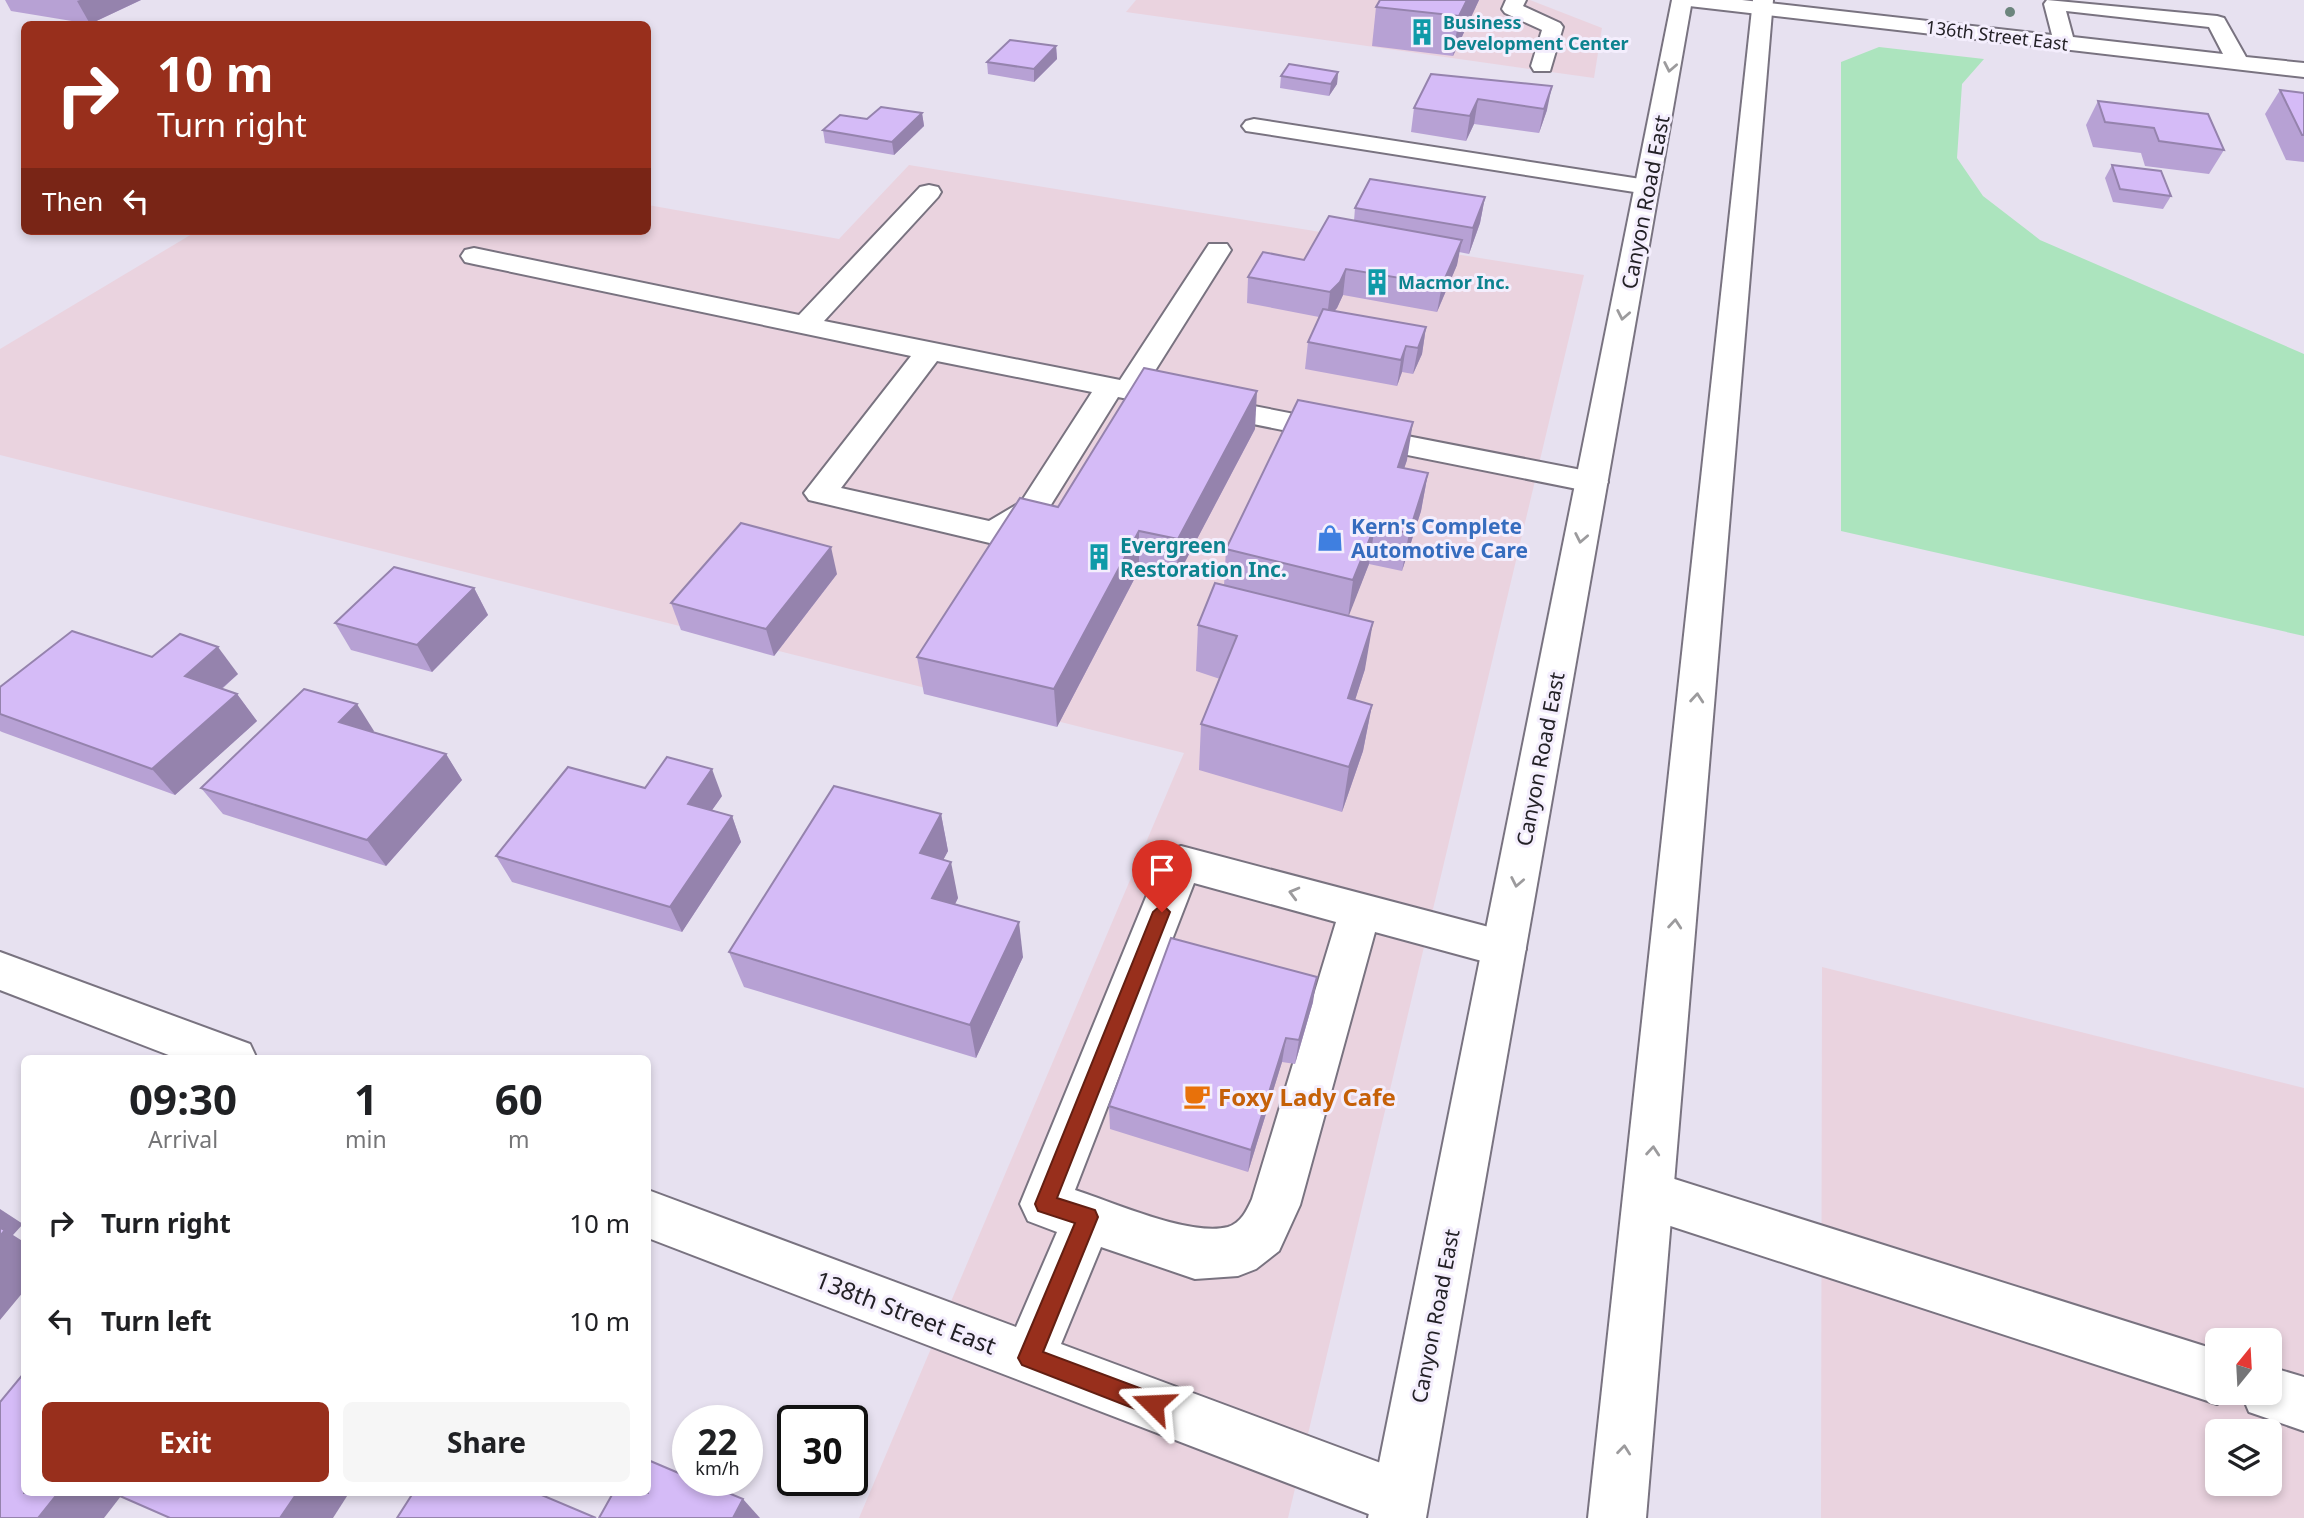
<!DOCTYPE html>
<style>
body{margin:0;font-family:"Noto Sans",sans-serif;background:#f6f6f6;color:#202124;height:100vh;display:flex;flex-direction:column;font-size:26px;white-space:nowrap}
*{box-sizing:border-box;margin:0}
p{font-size:23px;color:#757577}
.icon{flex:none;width:38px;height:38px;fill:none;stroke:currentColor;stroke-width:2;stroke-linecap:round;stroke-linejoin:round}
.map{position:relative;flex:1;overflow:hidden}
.panel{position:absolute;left:21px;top:1055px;width:630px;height:441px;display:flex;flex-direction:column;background:#fff;border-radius:10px;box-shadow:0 4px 10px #0003}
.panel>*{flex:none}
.banner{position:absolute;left:21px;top:21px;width:630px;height:214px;border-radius:10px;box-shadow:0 4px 10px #0003;background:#982f1c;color:#fff;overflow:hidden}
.needle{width:46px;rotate:18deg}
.fabs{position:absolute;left:2205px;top:1328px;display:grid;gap:14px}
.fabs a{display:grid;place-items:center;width:77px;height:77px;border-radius:10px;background:#fff;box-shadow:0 4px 10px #0003;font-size:35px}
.speed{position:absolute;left:672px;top:1405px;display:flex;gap:14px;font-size:35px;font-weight:700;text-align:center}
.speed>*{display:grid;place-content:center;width:91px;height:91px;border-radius:50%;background:#fff;box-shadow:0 4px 10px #0003;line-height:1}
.speed small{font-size:18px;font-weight:400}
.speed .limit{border:4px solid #111;border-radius:10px;background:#fff;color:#111}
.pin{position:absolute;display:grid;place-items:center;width:60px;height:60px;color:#fff;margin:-72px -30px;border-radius:50% 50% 50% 0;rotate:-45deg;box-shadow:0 0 7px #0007}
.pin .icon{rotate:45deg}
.me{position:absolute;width:77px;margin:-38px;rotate:291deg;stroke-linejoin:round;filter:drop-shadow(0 0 5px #0008)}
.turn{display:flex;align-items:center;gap:24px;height:147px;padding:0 21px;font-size:32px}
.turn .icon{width:91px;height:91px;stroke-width:2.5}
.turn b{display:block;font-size:49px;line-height:60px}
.then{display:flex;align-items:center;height:66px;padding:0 21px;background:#0003;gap:14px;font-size:26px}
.eta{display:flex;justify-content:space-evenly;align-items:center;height:119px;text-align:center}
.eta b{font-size:42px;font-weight:700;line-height:49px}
.primary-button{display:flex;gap:14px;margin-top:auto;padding:14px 21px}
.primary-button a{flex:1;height:80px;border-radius:10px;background:#982f1c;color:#fff;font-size:28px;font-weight:700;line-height:80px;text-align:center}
.primary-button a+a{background:#f6f6f6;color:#202124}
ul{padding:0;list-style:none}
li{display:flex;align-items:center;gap:21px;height:98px;padding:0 21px}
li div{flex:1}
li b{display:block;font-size:26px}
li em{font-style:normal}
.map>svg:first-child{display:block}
.commercial{fill:#ead3df;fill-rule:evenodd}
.green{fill:#ace4be}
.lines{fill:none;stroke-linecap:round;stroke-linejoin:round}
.minor-casing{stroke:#797380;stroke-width:4}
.major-casing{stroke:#797380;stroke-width:4}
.minor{fill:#fff;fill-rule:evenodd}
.major{fill:#fff;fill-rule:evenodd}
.tree{fill:#6c857d}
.wall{fill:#b7a1d4}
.shaded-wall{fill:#9583ad}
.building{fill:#d5bbf7;stroke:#9583ad;stroke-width:2}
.oneway{stroke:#9c9b9d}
.route{fill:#982f1c;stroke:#631f12;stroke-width:2}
.labels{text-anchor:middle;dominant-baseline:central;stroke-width:6;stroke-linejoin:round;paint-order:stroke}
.far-culture-label{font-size:18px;font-weight:bold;fill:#0d838f;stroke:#f4eefd;text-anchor:start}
.far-street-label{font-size:18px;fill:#232126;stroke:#f4eefd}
.street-label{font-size:21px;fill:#232126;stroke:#f4eefd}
.shop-label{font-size:21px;font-weight:bold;fill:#366cbe;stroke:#f4eefd;text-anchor:start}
.culture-label{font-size:21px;font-weight:bold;fill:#0d838f;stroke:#f4eefd;text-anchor:start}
.near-food-label{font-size:24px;font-weight:bold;fill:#c56008;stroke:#f4eefd;text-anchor:start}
.near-street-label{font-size:24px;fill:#232126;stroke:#f4eefd}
</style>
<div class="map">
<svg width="2304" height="1518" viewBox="0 0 2304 1518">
<rect width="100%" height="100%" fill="#e7e1f0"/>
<g class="commercial">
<path d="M1136,0h394l72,28 -8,50 -468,-66z"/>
<path d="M909,165l675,110 -296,1243h-429l325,-765 -1184,-298v-106l197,-118h451v-26l191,34z"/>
<path d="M1822,967l482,121v430h-483zM2217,1340h53v53h-53zM2217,1432h53v52h-53z"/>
</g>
<path class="green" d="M1879,47l105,12 -22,25 -5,74 26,38 57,44 264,114v282l-463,-105v-469z"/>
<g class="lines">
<defs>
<g id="minor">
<path d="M1506,0h20l-3,6 37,17 3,4 -13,44h-16l-3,-5 11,-36 -37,-17 -3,-4z"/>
<path d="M1679,0h63l310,35 -8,-31 3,-4 170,16 7,2 22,39 58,6v14l-615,-71zM2066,11l143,16 14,27 -150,-17z"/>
<path d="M1254,119l393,61 9,2 3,5 -3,5 -9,2 -401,-63 -4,-5 4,-5z"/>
<path d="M929,185l9,2 3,5 -3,5 -114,124 296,59 89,-136h18l4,6 -85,135 446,87 11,3 5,7 -5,7 -11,3 -474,-95 -74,119 -38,25 -12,3 -185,-44 -5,-7 107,-137 -437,-92 -9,-2 -4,-6 4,-6 9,-2 325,67 121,-128zM937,361l155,31 -71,110 -32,19 -148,-33z"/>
<path d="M1181,846l323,85 15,5 7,13 -7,13 -15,5 -129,-35 -75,273 -21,46 -23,18 -18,7 -43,3 -94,-32 -40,97 360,134 8,20 -8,20h-42l-731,-280v-48l368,137 41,-95 -29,-11 -8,-17 140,-341 6,-12zM1194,883l142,39 -84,277c-5,11 -11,24 -24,28 -38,10 -115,-25 -153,-37z"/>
<path d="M0,952l250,92 7,15h-78l-179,-69z"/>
<path d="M1649,1171l568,179v43h20l-20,11 -568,-185 -17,-7 -8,-17 8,-17z"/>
<path d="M2270,1367l34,10v54l-55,-19 -8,-19h29z"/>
</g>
<g id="major">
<path d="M1672,0h20l-266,1518h-58z"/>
<path d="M1753,0h20l-127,1518h-58z"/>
</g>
</defs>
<use href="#minor" class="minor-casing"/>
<use href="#major" class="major-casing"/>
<use href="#minor" class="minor"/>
<use href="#major" class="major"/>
</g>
<circle class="tree" cx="2010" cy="12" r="5"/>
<g class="wall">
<path d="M5,0h136l-51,24 -79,-13z"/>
<path d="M1380,0h99l-26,56 -81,-10 4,-39z"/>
<path d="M1056,46l1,13 -23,23 -46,-8 -1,-12z"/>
<path d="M1338,72l-1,12 -8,12 -49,-8 1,-12z"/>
<path d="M1431,74l116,36 -8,23 -65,-9 -8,17 -55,-9 3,-24z"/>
<path d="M2280,90l24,3v69l-18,-2 -21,-46z"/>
<path d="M2098,101l126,49 -15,24 -64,-8 -4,-13 -48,-6 -7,-22z"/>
<path d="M922,113l2,13 -30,29 -69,-12 -2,-13 44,-11z"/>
<path d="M2112,165l59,31 -8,13 -50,-7 -8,-24z"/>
<path d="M1485,197l-5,26 -11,31 -10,-2 -2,13 -20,47 -94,-17 -6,13 -2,3 91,16 -4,27 -9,20 -11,-2 -5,14 -92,-17 3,-27 11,-25 -72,-14 1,-26 56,-17 50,-39 1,-13z"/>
<path d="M1255,429l-78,148 -38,-7 -82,157 -133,-33 -7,-37 141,-150z"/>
<path d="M1407,460l-3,8 24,5 -7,38 -19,60 -33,-7 -21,52 17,53 -10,31 17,5 -9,46 -21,61 -143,-42 2,-46 19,-45 -24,-8 2,-46 26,-39 2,-37z"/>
<path d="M837,574l-63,82 -93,-26 -10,-27z"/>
<path d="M474,588l14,27 -56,57 -81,-22 -16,-27z"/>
<path d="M152,657l86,17 -16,15 15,5 20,27 -82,74 -173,-63 -2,-1v-44z"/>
<path d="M374,731l-1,1 73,22 16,26 -76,86 -163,-52 -22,-26z"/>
<path d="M722,796l-10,14 20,6 9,26 -59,90 -170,-50 -16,-26z"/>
<path d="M941,814l7,37 -5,9 15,38 -3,6 68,53 -47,101 -232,-71 -15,-35z"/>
<path d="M1313,1002l-18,62 -13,-2 -34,110 -138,-43 -1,-23z"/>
</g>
<g class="shaded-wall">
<path d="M80,0h61l-51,24 -13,-23z"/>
<path d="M1467,0h12l-26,56 6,-40z"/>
<path d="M1056,46l1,13 -23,23v-13z"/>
<path d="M1338,72l-1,12 -8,12 2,-12z"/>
<path d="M1552,86l-5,24 -8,23 5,-24z"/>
<path d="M1478,99l-4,25 -8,17 4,-25z"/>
<path d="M922,113l2,13 -30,29 -2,-13z"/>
<path d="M1485,197l-5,26 -11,31 4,-26z"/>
<path d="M1462,240l-5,25 -20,47 5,-27z"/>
<path d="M1346,269l-3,26 -6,13 -10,10 3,-26z"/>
<path d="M1426,327l-4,27 -9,20 5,-26z"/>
<path d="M1406,346l-4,26 -5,14 4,-26z"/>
<path d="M1257,391l-2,38 -78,148 1,-38z"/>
<path d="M1413,422l-6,38 -15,45 6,-38z"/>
<path d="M1428,473l-7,38 -19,60 7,-38z"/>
<path d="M1375,526l-6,38 -21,54 5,-38z"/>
<path d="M1139,531v39l-82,157 -3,-38z"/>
<path d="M831,547l6,27 -63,82 -8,-27z"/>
<path d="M474,588l14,27 -56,57 -15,-27z"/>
<path d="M1373,622l-8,47 -24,75 7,-46z"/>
<path d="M218,647l20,27 -33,29 -20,-27z"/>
<path d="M237,694l20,27 -82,74 -23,-26z"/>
<path d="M357,704l17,27 -18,18 -17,-27z"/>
<path d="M1372,705l-9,46 -21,61 7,-45z"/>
<path d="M446,754l16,26 -76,86 -19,-26z"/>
<path d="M712,769l10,27 -24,34 -10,-26z"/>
<path d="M941,814l7,37 -21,39 -7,-37z"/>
<path d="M732,816l9,26 -59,90 -12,-25z"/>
<path d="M951,862l7,36 -18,36 -8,-36z"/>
<path d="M1019,922l4,35 -47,101 -6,-33z"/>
<path d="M1317,977l-4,25 -18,62 4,-24z"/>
<path d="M1286,1038l-4,24 -34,110 3,-22z"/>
<path d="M0,1209l23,15 -10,11 11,7v49l-24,29z"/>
<path d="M58,1493h55l8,3 -17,22h-66z"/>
<path d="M297,1493h52l-16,25h-53z"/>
<path d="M743,1499l17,19h-27z"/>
</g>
<g class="building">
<path d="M1380,0h87l-8,16 -83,-9z"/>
<path d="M1010,40l46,6 -22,23 -47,-7z"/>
<path d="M1289,64l49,8 -7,12 -50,-8z"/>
<path d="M1431,74l121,12 -8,23 -66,-10 -8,17 -56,-8z"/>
<path d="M2280,90l24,3v42h-2z"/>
<path d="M2098,101l110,13 16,36 -65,-9 -5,-13 -49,-6z"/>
<path d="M881,107l41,6 -30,29 -69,-12 17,-15 27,4z"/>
<path d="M2112,165l49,6 10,25 -51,-7z"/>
<path d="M1370,179l115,18 -12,31 -118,-20z"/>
<path d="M1329,216l133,24 -20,45 -96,-16 -6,13 -10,10 -82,-15 15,-25 41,8z"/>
<path d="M1323,309l103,18 -8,21 -12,-2 -5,14 -93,-18z"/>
<path d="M1144,368l113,23 -79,148 -39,-8 -85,158 -137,-32 103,-159 38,9z"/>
<path d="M1298,400l115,22 -15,45 30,6 -19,60 -34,-7 -22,54 -127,-31z"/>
<path d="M741,523l90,24 -65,82 -95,-26z"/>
<path d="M394,567l80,21 -57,57 -82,-22z"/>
<path d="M1215,583l158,39 -25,76 24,7 -23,62 -148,-43 36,-88 -39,-11z"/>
<path d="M72,631l80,26 28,-23 38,13 -33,29 52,18 -85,75 -152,-55v-27z"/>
<path d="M304,689l53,15 -18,18 107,32 -79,86 -166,-52z"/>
<path d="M667,757l45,12 -24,35 44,12 -62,91 -174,-51 72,-89 77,21z"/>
<path d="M834,786l107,28 -21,39 31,9 -19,36 87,24 -49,103 -241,-73z"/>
<path d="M1171,938l146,39 -18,63 -13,-2 -35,112 -142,-44z"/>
<path d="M0,1228l5,2 -5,6z"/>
<path d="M24,1373v120h34l-20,25h-38v-116z"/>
<path d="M648,1460l40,17v3h9l46,19 -10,19h-134l14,-25h35z"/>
<path d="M113,1493h184l-17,25h-110z"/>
<path d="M413,1493h124l59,25h-199z"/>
</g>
<defs><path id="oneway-chevron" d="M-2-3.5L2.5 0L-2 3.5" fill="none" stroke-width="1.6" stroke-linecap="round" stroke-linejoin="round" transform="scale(1.75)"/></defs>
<g class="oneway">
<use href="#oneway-chevron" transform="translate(1670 67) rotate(101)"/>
<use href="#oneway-chevron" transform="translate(1623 315) rotate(101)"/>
<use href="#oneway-chevron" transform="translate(1581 538) rotate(101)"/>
<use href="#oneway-chevron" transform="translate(1697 698) rotate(-85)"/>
<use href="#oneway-chevron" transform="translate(1517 882) rotate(101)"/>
<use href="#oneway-chevron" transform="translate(1294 893) rotate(-165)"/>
<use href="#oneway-chevron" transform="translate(1675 924) rotate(-85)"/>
<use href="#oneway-chevron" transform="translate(1653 1151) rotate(-85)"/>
<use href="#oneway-chevron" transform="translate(1624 1450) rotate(-84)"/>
</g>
<path class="route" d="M1162,904l8,8 -113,286 38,12 3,7 -55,135 118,44 3,8 -3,8 -8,4 -131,-51 -4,-7 57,-135 -37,-12 -3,-7 118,-292z"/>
<defs>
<symbol id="building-bare" viewBox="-9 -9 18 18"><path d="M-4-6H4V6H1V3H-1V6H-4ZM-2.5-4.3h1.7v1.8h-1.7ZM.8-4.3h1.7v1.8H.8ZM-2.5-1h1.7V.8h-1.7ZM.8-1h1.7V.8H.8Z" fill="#0f9aa8" stroke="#f4eefd" stroke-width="2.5" paint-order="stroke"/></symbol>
<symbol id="shop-bare" viewBox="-9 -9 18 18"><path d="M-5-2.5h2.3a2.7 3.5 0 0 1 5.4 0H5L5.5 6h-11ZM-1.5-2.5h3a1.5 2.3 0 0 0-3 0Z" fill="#3f7fe0" stroke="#f4eefd" stroke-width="2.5" paint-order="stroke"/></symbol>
<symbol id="cafe-bare" viewBox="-9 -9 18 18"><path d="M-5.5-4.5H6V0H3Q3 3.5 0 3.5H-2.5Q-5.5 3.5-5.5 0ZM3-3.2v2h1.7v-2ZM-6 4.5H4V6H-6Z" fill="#e8710a" stroke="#f4eefd" stroke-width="2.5" paint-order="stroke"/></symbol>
</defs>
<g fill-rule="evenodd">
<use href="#building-bare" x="1403" y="13" width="38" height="38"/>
<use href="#building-bare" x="1358" y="263" width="38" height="38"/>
<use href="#shop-bare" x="1311" y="519" width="38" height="38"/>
<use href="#building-bare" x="1080" y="538" width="38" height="38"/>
<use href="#cafe-bare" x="1178" y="1077" width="38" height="38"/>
</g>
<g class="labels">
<g class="far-culture-label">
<text x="1443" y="22">Business<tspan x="1443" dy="21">Development Center</tspan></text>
<text x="1398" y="282">Macmor Inc.</text>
</g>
<g class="far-street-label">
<text transform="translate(1997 35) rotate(7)">136th Street East</text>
</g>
<g class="street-label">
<text transform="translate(1645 202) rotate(-79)">Canyon Road East</text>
<text transform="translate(1540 759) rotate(-79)">Canyon Road East</text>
<text transform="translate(1435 1316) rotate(-79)">Canyon Road East</text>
</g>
<g class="shop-label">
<text x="1351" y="526">Kern's Complete<tspan x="1351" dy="24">Automotive Care</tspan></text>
</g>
<g class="culture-label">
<text x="1120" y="545">Evergreen<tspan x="1120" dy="24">Restoration Inc.</tspan></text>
</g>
<g class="near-food-label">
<text x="1218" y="1096">Foxy Lady Cafe</text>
</g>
<g class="near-street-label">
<text transform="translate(906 1312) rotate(21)">138th Street East</text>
</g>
</g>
</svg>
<div class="fabs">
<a><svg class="needle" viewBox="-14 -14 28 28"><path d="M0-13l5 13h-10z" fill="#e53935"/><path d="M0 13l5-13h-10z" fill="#757577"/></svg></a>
<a><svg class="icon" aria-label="layers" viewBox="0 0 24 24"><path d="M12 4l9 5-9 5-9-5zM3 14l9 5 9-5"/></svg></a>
</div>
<div class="speed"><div>22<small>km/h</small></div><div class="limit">30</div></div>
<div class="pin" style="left:1162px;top:912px;background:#d93025"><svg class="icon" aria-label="arrive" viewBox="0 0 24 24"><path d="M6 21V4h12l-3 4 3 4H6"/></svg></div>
<svg class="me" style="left:1153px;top:1404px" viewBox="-20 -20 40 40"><path d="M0-17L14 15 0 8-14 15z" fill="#982f1c" stroke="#fff" stroke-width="4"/></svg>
<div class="banner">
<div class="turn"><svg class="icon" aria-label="right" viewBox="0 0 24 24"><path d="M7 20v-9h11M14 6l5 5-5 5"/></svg><div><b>10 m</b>Turn right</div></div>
<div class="then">Then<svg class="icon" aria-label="left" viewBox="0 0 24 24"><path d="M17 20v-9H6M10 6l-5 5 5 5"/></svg></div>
</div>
<section class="panel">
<div class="eta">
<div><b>09:30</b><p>Arrival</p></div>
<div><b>1</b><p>min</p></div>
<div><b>60</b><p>m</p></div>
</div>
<ul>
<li><svg class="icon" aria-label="right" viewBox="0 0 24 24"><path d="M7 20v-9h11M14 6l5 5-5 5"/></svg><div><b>Turn right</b></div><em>10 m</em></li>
<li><svg class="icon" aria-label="left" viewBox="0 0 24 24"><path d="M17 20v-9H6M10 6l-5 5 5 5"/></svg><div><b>Turn left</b></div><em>10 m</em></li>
</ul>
<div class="primary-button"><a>Exit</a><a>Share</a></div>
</section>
</div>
